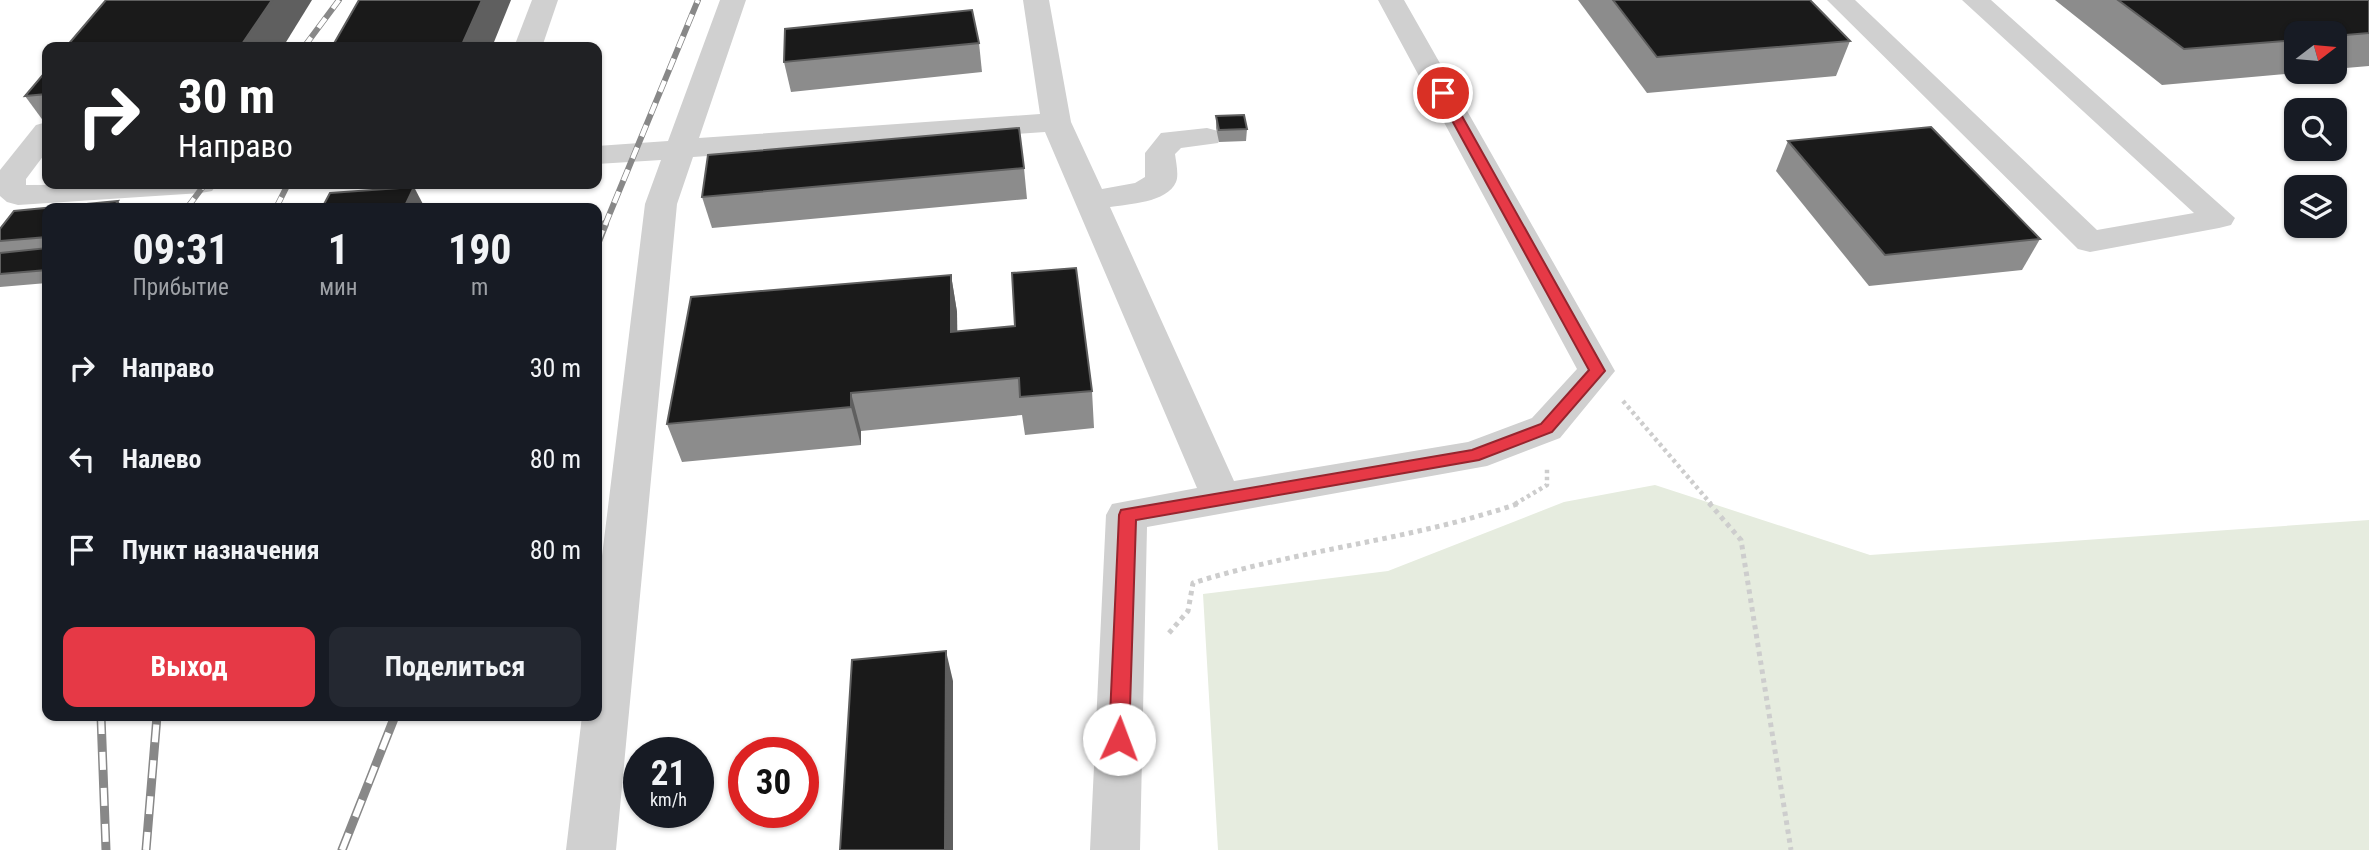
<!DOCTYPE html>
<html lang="ru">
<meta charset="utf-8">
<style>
body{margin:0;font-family:"Roboto Condensed",sans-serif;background:#242831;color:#f1f3f6;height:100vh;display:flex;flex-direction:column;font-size:26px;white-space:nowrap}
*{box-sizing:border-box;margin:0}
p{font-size:23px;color:#9ea1a6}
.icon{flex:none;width:38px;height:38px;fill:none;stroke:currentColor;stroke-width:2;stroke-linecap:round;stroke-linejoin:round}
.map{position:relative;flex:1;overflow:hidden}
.sheet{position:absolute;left:42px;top:203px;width:560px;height:518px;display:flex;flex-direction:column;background:#171b24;border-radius:14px;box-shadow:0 2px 5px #0004}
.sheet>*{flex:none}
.top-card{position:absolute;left:42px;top:42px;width:560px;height:147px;border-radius:14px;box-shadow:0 2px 5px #0004;background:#202124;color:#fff;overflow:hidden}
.needle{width:46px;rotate:74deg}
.tools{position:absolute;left:2284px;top:21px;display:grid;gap:14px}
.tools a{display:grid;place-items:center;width:63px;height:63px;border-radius:14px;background:#171b24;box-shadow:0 2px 5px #0004;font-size:35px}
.speed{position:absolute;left:623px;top:737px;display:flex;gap:14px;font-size:35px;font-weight:700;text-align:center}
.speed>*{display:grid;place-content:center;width:91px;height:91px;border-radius:50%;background:#171b24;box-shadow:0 2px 5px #0004;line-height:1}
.speed small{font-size:18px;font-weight:400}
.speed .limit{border:10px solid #d22;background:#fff;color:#111}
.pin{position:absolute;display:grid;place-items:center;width:60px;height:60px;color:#fff;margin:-30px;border:4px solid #fff;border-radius:50%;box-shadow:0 2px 7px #0007}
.me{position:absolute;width:77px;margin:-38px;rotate:2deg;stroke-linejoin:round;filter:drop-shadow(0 0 5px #0008)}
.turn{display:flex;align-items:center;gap:24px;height:147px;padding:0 21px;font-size:32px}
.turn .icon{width:91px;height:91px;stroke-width:2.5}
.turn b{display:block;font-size:49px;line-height:60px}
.eta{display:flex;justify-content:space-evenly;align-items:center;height:119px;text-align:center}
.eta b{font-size:42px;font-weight:700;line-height:49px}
.action{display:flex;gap:14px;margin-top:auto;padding:14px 21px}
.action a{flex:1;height:80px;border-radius:14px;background:#e63946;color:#fff;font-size:28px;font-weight:700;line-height:80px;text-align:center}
.action a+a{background:#242831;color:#f1f3f6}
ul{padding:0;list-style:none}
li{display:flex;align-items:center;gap:21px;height:91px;padding:0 21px}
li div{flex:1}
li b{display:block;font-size:26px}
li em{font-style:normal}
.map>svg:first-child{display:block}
.green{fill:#e6ecdf}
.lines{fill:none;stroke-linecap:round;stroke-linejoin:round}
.path-far1{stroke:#cdcdcd;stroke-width:4.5;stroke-dasharray:3.5 3.5;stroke-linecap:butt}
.path{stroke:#cdcdcd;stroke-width:5;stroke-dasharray:4.5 4.5;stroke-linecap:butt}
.minor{fill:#d0d0d0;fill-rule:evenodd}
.rail-far2-casing{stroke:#888;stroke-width:6}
.rail-far1-casing{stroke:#888;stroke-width:8}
.rail-casing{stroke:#888;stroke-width:9}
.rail-far2{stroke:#fff;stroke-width:4.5;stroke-dasharray:12;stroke-linecap:butt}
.rail-far1{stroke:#fff;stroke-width:5;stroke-dasharray:15;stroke-linecap:butt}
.rail{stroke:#fff;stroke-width:6;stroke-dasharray:18;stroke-linecap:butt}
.wall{fill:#8c8c8c}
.shaded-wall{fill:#5f5f5f}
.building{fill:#1a1a1a;stroke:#5f5f5f;stroke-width:2}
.route{fill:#e63946;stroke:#96252e;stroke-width:2}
</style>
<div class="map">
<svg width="2369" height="850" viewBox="0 0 2369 850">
<rect width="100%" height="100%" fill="#fff"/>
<path class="green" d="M1655,485l215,70 499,-35v330h-1151l-15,-256 185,-23 176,-69z"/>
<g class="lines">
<g class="path-far1">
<path d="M1623,401l88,103"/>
<path d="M1515,504l32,-19v-17"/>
</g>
<g class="path">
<path d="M1709,503l32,37 50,310"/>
<path d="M1169,633l19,-22 5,-28c107,-34 220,-43 327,-80"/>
</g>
<g class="minor">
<path d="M532,0h26l-16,47h-28z"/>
<path d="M720,0h26l-47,138 341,-24 -17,-114h26l22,122 31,67 33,-6 10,-6v-24l16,-20 46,-5 11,3 4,6 -4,6 -37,5 -6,6c1,8 4,21 1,28 -9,21 -48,22 -66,25l124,274 234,-39 64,-24 45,-49 -199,-369h26l211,371 -55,67 -73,28 -340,61 -7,323h-50l16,-335 6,-11 85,-16 -152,-356 -352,25 -16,47 -61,646h-50l16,-134h15v-119l48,-393 16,-44 -64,4v-18l71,-5z"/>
<path d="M1827,0h28l242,230 97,-17 -232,-213h29l244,218 -4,7 -12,3 -129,24 -12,-3z"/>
<path d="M47,122v29l-21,28v6l191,-1 -5,7 -11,2 -183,12 -11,-3 -7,-6v-26l36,-45z"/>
</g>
<defs>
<g id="rail-far2">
<path d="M304,47l35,-47"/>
<path d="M187,208l18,-24"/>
<path d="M276,208l12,-24"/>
<path d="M605,225l93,-225"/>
</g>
<path id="rail-far1" d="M597,244l8,-20"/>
<g id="rail">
<path d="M101,716l5,134"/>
<path d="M146,850l11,-134"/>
<path d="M342,850l53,-134"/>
</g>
</defs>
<use href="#rail-far2" class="rail-far2-casing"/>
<use href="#rail-far1" class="rail-far1-casing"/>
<use href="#rail" class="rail-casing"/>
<use href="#rail-far2" class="rail-far2"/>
<use href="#rail-far1" class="rail-far1"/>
<use href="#rail" class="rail"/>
</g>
<g class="wall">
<path d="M1578,0h232l40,41 -14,35 -189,17z"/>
<path d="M2055,0h314v66l-35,3v-36h-38v39h12l-146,13z"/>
<path d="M979,43l3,29 -191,20 -7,-30z"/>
<path d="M47,70v56l-22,-30z"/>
<path d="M1216,116l31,13 -1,12 -27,1 -3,-14z"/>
<path d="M1788,141l252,98 -18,31 -153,16 -93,-115z"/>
<path d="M1024,168l3,31 -315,29 -10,-31z"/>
<path d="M47,208v75l-47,4v-58z"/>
<path d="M951,275l6,37v19l135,60 2,37 -69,7 -3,-20 -161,16v14l-179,17 -15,-38z"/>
</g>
<g class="shaded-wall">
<path d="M272,0h40l-29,47h-43z"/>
<path d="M482,0h29l-19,47h-31z"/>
<path d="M414,187l11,21h-21z"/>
<path d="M118,201l5,7h-10z"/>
<path d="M951,275l6,37 1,57 -7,-37z"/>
<path d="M851,393l10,38v14l-10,-38z"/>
<path d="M946,651l7,30v169h-8z"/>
</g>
<g class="building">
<path d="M106,0h166l-32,47h-174z"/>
<path d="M359,0h123l-21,47h-129z"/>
<path d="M1613,0h197l40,41 -193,16z"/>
<path d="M2118,0h251v33l-35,3v-3h-38v7l-112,9z"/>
<path d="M972,10l7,33 -195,19 1,-33z"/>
<path d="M47,70v24l-22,2z"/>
<path d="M1244,115l3,14 -28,1 -3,-14z"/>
<path d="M1931,127l109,112 -155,16 -97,-114z"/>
<path d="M1019,128l5,40 -322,29 6,-42z"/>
<path d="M414,187l-10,21h-82l8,-15z"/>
<path d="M118,201l-5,7h-66v29l-47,4v-12l14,-18z"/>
<path d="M47,248v22l-47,4v-21z"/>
<path d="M1076,268l16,123 -72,6 -1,-19 -168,15v14l-184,17 24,-127 260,-22v57l64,-6 -3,-53z"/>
<path d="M946,651l-1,199h-105l12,-190z"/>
</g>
<path class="route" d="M1443,89l6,4 156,278 -53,61 -73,28 -343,60 -7,219 -3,6 -7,3 -7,-3 -3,-6 10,-224 2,-5 351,-60 69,-26 48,-54 -152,-277z"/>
</svg>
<div class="tools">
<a><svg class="needle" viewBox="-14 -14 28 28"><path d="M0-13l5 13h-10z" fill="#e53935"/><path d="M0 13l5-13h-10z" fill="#9ea1a6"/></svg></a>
<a><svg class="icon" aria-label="search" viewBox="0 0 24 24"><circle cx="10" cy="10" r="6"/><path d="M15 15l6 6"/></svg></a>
<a><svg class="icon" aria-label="layers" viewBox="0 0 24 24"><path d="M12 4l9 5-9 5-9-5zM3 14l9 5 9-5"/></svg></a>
</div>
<div class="speed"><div>21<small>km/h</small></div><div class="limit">30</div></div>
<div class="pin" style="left:1443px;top:93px;background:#d93025"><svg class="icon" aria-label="arrive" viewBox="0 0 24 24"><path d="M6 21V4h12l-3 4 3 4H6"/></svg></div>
<svg class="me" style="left:1119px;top:739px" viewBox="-20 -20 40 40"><circle r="19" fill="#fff"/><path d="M0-13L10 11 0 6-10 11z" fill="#e63946"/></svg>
<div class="top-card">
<div class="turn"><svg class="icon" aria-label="right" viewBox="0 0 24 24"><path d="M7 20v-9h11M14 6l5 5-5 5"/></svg><div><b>30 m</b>Направо</div></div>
</div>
<section class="sheet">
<div class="eta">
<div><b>09:31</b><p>Прибытие</p></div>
<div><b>1</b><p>мин</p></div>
<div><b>190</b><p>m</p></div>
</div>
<ul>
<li><svg class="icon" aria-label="right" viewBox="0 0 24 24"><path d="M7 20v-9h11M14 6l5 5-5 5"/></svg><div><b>Направо</b></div><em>30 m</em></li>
<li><svg class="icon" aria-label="left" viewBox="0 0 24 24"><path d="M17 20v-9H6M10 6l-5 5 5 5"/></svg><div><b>Налево</b></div><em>80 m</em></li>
<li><svg class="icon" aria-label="arrive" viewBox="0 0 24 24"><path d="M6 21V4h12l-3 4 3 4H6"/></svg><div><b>Пункт назначения</b></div><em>80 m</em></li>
</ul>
<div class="action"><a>Выход</a><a>Поделиться</a></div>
</section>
</div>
